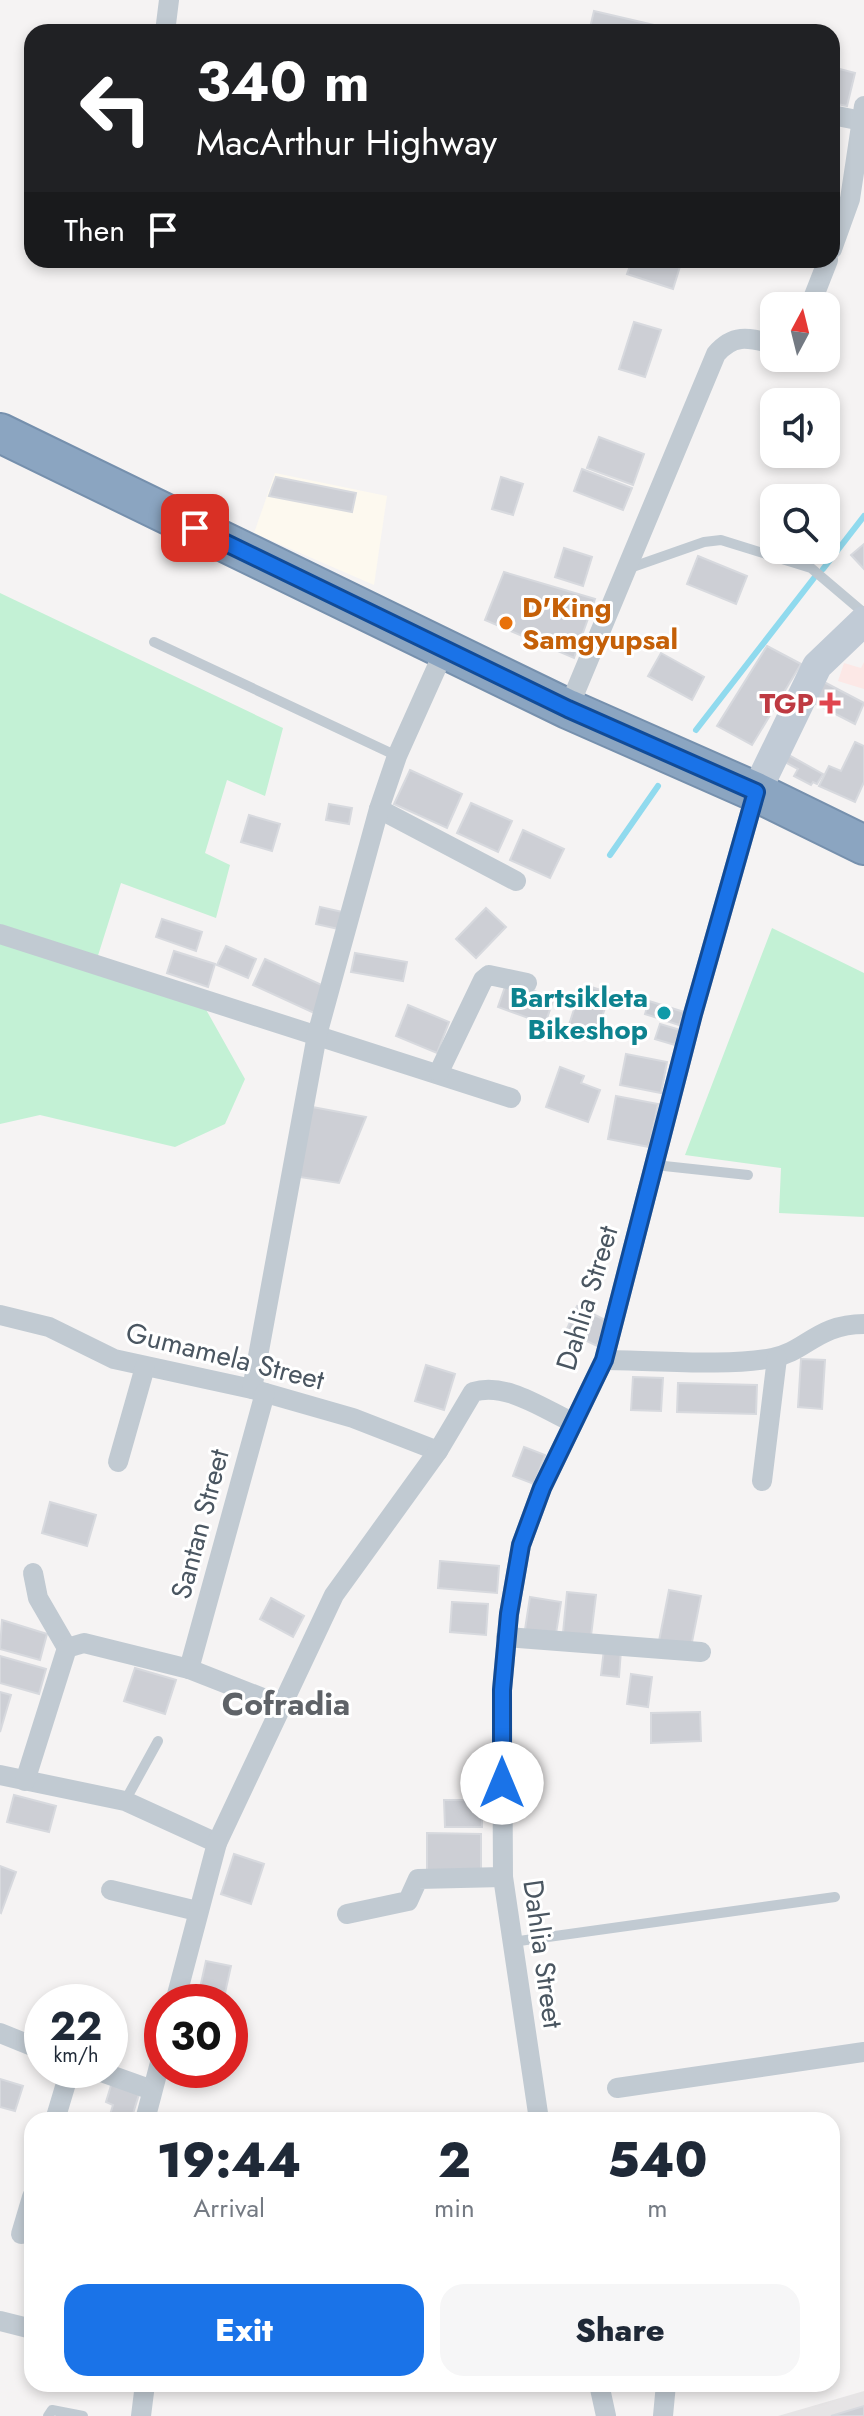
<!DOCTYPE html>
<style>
body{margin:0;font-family:Jost,sans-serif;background:#f6f6f7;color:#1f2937;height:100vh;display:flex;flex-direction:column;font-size:30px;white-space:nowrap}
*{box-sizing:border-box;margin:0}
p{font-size:26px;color:#747a83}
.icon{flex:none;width:44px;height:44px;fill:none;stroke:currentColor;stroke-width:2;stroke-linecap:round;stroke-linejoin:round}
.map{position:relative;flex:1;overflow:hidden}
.side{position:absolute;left:24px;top:2112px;width:816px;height:280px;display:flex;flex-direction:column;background:#fff;border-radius:24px;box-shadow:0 4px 12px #0003}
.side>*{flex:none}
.hud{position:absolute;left:24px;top:24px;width:816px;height:244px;border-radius:24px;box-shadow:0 4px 12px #0003;background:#202124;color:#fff;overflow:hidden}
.needle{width:52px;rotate:7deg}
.controls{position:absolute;left:760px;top:292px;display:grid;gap:16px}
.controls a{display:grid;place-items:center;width:80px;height:80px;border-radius:16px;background:#fff;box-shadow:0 4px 12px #0003;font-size:40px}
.speed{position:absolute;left:24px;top:1984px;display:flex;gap:16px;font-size:40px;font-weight:700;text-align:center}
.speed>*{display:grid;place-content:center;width:104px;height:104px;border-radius:50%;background:#fff;box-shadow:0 4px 12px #0003;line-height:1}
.speed small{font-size:20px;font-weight:400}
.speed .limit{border:12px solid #d22;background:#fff;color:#111}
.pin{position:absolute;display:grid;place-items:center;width:68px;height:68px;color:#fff;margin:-34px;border-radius:16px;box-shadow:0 4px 12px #0006}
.me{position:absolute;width:88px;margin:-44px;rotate:0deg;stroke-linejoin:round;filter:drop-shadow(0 0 6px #0008)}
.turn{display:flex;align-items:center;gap:28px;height:168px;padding:0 40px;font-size:36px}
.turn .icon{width:104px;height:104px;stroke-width:2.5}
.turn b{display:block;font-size:56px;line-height:68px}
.then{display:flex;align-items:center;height:76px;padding:0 40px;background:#0003;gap:16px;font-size:30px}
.eta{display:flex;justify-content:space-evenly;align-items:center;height:136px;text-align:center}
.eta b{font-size:48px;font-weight:800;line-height:56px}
.action{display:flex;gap:16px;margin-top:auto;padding:16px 40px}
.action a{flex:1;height:92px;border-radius:24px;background:#1a73e8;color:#fff;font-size:32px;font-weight:800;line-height:92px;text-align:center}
.action a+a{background:#f6f6f7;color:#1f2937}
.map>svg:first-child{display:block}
.commercial{fill:#fdf9ef}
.education{fill:#e6e4e5}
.medical{fill:#fce8e6}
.green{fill:#c3f1d5}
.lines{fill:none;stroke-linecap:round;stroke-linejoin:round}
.stream{stroke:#90daee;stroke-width:6}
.building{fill:#cdcfd5;stroke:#d7d9de;stroke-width:2}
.highway-casing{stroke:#7690ad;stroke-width:42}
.lane{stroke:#c1cad2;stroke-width:10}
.street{stroke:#c1cad2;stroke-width:20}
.secondary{stroke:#c1cbd6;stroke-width:30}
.highway{stroke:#8ba5c1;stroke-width:38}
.route-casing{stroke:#114b97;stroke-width:20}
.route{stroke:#1a73e8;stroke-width:14}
.food-dot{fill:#e8710a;stroke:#fff;stroke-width:3}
.health-dot{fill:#e0444e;stroke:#fff;stroke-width:3}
.culture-dot{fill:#0f9aa8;stroke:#fff;stroke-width:3}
.labels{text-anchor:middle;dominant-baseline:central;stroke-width:6;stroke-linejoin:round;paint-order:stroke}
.food-label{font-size:28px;font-weight:bold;fill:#c56008;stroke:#fff;text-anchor:start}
.health-label{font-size:28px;font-weight:bold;fill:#be3a42;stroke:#fff;text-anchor:end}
.culture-label{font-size:28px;font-weight:bold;fill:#0d838f;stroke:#fff;text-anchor:end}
.street-label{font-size:28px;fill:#4a5661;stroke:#fff}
.quarter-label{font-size:32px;font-weight:bold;fill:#5f6368;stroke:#fff}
</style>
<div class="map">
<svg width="864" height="2416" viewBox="0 0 864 2416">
<rect width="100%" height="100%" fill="#f5f3f3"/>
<path class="commercial" d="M275,473l112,23 -13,89 -120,-52z"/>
<path class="education" d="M864,2391v25h-86z"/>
<path class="medical" d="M864,662v27l-26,-8 6,-18 17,5z"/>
<g class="green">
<path d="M0,593l283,135 -18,68 -38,-16 -22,73 25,12 -14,53 -95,-35 -26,82 109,41 41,73 -20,45 -50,23 -135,-32 -40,9z"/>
<path d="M772,928l92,45v244l-85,-4 2,-45 -96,-13z"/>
</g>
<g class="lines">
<g class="stream">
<path d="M823,569l41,-53"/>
<path d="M696,730l118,-152"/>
<path d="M610,855l48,-69"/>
</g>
</g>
<g class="building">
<path d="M594,11l90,21h-95z"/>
<path d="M832,67l23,6 -8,33 -15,-3z"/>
<path d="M632,260h50l-9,29 -46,-15z"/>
<path d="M634,322l27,8 -16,47 -26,-8z"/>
<path d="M599,437l45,17 -11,31 -46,-17z"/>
<path d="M582,469l50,19 -9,22 -49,-19z"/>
<path d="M276,477l80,16 -4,19 -83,-16z"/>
<path d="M501,477l22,7 -10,31 -21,-6z"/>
<path d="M864,544v25l-13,-14z"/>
<path d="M564,548l28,9 -9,29 -28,-9z"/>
<path d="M698,556l49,20 -11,28 -49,-20z"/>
<path d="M504,572l91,27 -21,59 -89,-38z"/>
<path d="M767,646l34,18 -49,81 -35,-19z"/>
<path d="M661,653l43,24 -12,23 -44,-24z"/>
<path d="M824,682l40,21 -9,21 -41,-21z"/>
<path d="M855,742l9,4v36l-9,20 -36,-16 10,-20 12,5z"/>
<path d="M785,753l38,21 -6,10 -4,-2 -2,3 -17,-9 4,-7 -17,-9z"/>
<path d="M410,770l52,24 -15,34 -53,-24z"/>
<path d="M471,803l41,18 -14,31 -41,-19z"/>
<path d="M329,804l23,4 -3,16 -23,-4z"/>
<path d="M249,815l31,9 -8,27 -31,-9z"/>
<path d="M523,830l41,19 -14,29 -40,-18z"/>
<path d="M320,907l27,6 -4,17 -27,-6z"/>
<path d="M486,908l20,19 -30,31 -20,-19z"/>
<path d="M162,919l40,13 -6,19 -40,-14z"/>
<path d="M226,946l30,13 -8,19 -31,-13z"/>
<path d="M174,951l41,13 -7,23 -41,-14z"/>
<path d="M355,953l52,9 -4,19 -52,-9z"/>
<path d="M265,959l61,28 -12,26 -61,-28z"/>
<path d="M507,981l47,17 -9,26 -47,-17z"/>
<path d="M588,986l22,7 -15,45 -27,-10 8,-25 5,2z"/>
<path d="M649,1001l35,11 -5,13 -34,-11z"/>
<path d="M408,1005l41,17 -12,31 -41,-17z"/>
<path d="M660,1024l20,6 -5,15 -20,-6z"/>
<path d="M626,1054l41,8 -6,31 -41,-8z"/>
<path d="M560,1067l24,9 -3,7 19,7 -12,32 -42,-15z"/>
<path d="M616,1096l42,8 -9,43 -41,-8z"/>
<path d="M307,1106l59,11 -27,66 -46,-7z"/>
<path d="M577,1306l32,16 -12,24 -31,-15z"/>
<path d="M801,1359l24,1 -3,49 -24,-2z"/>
<path d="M426,1365l29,9 -11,36 -29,-9z"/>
<path d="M633,1377l30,1 -2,33 -30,-1z"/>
<path d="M678,1383l79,2 -1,29 -79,-2z"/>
<path d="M524,1447l21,8 -11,29 -21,-8z"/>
<path d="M50,1502l46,13 -9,31 -45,-13z"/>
<path d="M440,1561l59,5 -2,27 -59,-5z"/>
<path d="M669,1590l32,6 -10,51 -32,-6z"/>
<path d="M567,1592l29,3 -5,41 -28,-3z"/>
<path d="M530,1597l31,5 -6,38 -31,-4z"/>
<path d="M271,1598l33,18 -11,21 -33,-18z"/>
<path d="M452,1602l36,2 -2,31 -36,-3z"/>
<path d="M2,1620l45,14 -7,26 -40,-11z"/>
<path d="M604,1649l17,1 -2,27 -18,-2z"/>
<path d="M0,1656l46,13 -7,25 -39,-11z"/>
<path d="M135,1668l41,12 -11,34 -41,-13z"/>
<path d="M631,1674l21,3 -4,30 -21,-3z"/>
<path d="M0,1692l11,3 -11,37z"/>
<path d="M700,1712l1,29 -50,2v-30z"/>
<path d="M14,1795l42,11 -7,26 -42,-10z"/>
<path d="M444,1800h38v27h-37z"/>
<path d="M427,1833l54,1v38h-54z"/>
<path d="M234,1854l30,10 -13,40 -30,-10z"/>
<path d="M0,1866l16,6 -15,41 -1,-1z"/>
<path d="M206,1961l25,5 -8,36 -25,-5z"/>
<path d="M0,2079l23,7 -8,25 -15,-4z"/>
<path d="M113,2079l28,9 -10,32 -21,-5 3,-10 -7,-3z"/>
<path d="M864,2406v10h-33z"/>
</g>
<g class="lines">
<defs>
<path id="highway" d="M0,433l568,276 188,83 108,53"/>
</defs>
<use href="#highway" class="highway-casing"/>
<g class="lane">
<path d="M627,569l77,-27 17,-2 90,28 53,45"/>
<path d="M154,642l243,114"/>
<path d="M655,1165l93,10"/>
<path d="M125,1801l33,-60"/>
<path d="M512,1942l323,-45"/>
<path d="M48,2416l4,-6 31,6"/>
</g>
<g class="street">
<path d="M165,32l4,-32"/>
<path d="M832,115l30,6"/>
<path d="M832,249l18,-50 14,-93"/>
<path d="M810,306l18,-46"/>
<path d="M568,709l148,-355c18,-21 33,-16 58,-10"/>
<path d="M379,809l137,72"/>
<path d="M0,934l511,164"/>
<path d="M439,1072l44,-92 6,-5 38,8"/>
<path d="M0,1315l49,12 65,32 138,30 101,29 85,33"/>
<path d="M604,1360c48,0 123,7 168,-2 34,-6 45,-34 92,-34"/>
<path d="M252,1389l65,-354 62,-226 18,-53 48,-107"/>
<path d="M118,1462l27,-95"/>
<path d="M762,1481l15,-123"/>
<path d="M33,1573l5,25 29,50"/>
<path d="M506,1637l195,15"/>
<path d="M189,1669l76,-276"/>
<path d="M0,1775l125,26 92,42"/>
<path d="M25,1781l42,-133 17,-5 105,26 94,37"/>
<path d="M111,1890l86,21"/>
<path d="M347,1914l61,-13 10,-22 85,-2"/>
<path d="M175,2002l42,-159 117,-248 104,-144 35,-59c33,-10 69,16 99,30"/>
<path d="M0,2033l42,17"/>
<path d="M96,2070l56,20"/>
<path d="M617,2088l247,-36"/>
<path d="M55,2120l15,-50"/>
<path d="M145,2120l17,-65"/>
<path d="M539,2120l-36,-243 -1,-187 7,-76 12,-69 21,-57 62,-128 89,-346 63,-222"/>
<path d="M21,2234l11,-37"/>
<path d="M0,2321l32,8"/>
<path d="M599,2384l7,32"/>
<path d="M141,2416l4,-32"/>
<path d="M663,2416l3,-32"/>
</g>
<path class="secondary" d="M756,792l61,-126 47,-45"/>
<use href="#highway" class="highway"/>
</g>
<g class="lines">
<defs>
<path id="route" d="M195,528l373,181 188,83 -63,222 -89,346 -62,128 -21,57 -12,69 -7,76v93"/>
</defs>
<use href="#route" class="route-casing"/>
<use href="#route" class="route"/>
</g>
<circle class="food-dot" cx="506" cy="623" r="8"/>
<path class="health-dot" d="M826 691h8v8h8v8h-8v8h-8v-8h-8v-8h8z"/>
<circle class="culture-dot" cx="664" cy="1013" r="8"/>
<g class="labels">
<g class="food-label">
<text x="522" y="607">D'King<tspan x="522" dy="32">Samgyupsal</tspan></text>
</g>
<g class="health-label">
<text x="814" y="703">TGP</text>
</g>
<g class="culture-label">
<text x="648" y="997">Bartsikleta<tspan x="648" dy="32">Bikeshop</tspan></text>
</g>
<g class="street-label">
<text transform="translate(587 1298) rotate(-73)">Dahlia Street</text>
<text transform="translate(225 1356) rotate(14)">Gumamela Street</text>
<text transform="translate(200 1524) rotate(-75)">Santan Street</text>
<text transform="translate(543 1954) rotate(82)">Dahlia Street</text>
</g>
<g class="quarter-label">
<text x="286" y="1704">Cofradia</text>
</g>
</g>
</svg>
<div class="controls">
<a><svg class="needle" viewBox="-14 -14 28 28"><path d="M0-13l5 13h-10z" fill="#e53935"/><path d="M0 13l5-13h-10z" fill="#747a83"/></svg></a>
<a><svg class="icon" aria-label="sound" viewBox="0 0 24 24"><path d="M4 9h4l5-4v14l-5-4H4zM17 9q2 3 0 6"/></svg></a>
<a><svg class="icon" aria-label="search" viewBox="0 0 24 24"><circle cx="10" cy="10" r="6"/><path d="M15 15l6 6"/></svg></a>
</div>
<div class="speed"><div>22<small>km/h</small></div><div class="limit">30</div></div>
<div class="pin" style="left:195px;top:528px;background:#d93025"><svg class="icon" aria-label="arrive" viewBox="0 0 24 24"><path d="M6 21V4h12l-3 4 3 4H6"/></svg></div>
<svg class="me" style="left:502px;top:1783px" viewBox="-20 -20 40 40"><circle r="19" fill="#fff"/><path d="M0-13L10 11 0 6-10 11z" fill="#1a73e8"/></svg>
<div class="hud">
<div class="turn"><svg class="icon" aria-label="left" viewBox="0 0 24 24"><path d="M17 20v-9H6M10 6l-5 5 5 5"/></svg><div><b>340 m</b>MacArthur Highway</div></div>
<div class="then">Then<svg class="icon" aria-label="arrive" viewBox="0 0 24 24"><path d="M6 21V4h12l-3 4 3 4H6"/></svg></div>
</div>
<section class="side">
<div class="eta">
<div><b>19:44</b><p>Arrival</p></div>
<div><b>2</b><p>min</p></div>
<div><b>540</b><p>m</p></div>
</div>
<div class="action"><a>Exit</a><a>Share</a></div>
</section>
</div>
